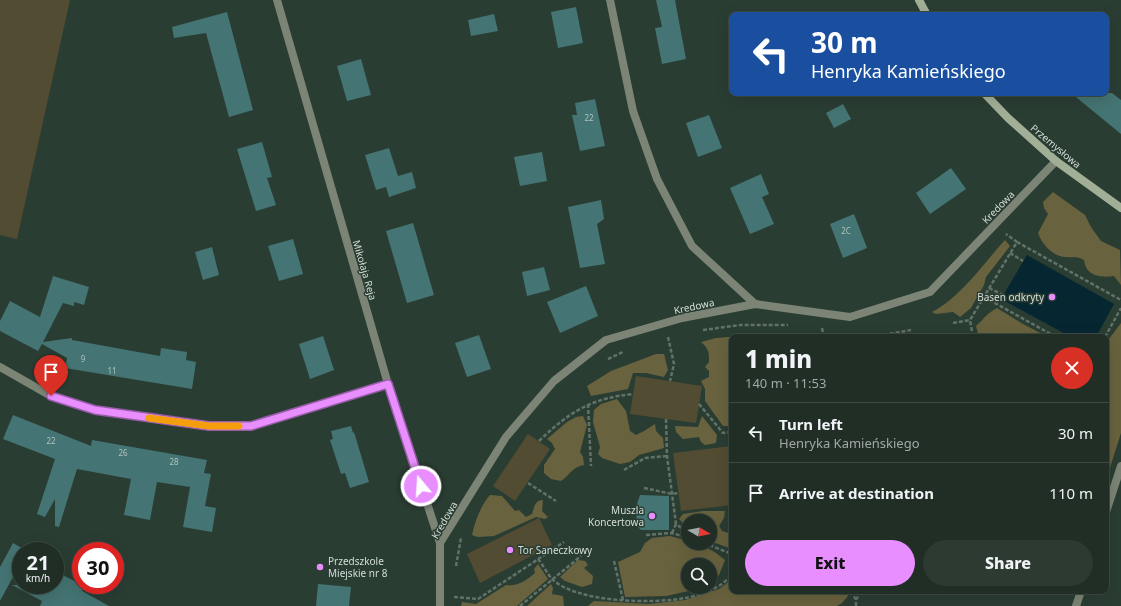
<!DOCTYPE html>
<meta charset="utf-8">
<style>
body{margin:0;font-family:"Noto Sans",sans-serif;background:#2d3a32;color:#f1f3f6;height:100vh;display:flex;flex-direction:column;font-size:15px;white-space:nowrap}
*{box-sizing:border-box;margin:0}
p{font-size:13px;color:#a2a8a7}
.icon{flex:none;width:22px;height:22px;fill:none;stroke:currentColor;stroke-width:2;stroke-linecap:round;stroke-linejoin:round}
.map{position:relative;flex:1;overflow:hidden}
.side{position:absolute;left:729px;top:334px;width:380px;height:260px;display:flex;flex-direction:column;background:#202e26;border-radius:8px;box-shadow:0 4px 16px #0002,0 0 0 1px #3d4a43}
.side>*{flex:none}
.banner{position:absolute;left:729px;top:12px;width:380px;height:84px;border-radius:8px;box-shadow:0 4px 16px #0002,0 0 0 1px #3d4a43;background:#1a4fa0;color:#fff;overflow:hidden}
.needle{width:26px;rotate:100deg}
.buttons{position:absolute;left:681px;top:514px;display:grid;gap:8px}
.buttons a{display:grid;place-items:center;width:36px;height:36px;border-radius:50%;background:#202e26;box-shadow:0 4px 16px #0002,0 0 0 1px #3d4a43;font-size:20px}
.speed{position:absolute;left:12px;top:542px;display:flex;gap:8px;font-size:20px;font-weight:700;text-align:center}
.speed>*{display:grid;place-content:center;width:52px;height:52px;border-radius:50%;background:#202e26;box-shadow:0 4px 16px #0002,0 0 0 1px #3d4a43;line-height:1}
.speed small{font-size:10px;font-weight:400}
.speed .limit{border:6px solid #d22;background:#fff;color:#111}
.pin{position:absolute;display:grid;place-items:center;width:34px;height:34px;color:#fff;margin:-41px -17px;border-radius:50% 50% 50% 0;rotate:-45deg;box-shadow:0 0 4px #0007}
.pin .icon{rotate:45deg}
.me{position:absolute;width:44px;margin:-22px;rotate:342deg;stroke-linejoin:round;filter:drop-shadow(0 0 3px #0008)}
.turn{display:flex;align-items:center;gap:14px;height:84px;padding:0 16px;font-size:18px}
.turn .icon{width:52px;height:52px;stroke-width:2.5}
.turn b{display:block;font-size:28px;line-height:34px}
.round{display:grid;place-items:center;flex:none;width:42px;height:42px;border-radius:21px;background:#2d3a32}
.overview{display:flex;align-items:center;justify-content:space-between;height:68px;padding:0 16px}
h1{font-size:24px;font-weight:800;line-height:30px}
.action{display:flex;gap:8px;margin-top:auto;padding:8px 16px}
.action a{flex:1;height:46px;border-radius:24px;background:#e88eff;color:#111;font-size:16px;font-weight:800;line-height:46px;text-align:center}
.action a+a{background:#2d3a32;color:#f1f3f6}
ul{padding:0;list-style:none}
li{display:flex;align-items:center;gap:12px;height:60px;padding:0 16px;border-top:1px solid #3d4a43}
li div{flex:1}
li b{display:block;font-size:15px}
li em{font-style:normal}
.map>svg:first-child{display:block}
.green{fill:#524c33}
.forest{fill:#69623e}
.water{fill:#062732}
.building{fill:#447473}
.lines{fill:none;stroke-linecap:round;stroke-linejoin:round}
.path{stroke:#627269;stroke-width:2.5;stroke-dasharray:4 2;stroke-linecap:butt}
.minor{stroke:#7c8475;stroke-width:8}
.secondary{stroke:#a2af97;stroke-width:8}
.route-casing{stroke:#975ca6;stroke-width:10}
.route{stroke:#e88eff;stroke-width:7}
.slow{stroke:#f59e0b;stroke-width:7}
.poi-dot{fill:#e88eff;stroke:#2a3d33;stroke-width:1.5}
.labels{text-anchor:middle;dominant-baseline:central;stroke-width:3;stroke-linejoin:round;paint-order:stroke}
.number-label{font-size:8px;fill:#afc4be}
.street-label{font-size:10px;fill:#d3ded7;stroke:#2a3d33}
.poi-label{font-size:10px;fill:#d3ded7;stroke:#2a3d33;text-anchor:end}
</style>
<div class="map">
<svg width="1121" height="606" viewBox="0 0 1121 606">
<rect width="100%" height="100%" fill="#2a3d33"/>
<g class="green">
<path d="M0,0h70l-53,239 -17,-4z"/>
<path d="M636,376l66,10 -6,37 -66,-9z"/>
<path d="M528,434l22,15 -35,52 -22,-15z"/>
<path d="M732,446v59l-51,6 -8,-58z"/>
<path d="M539,518l13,27 -72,38 -13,-29z"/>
</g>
<g class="forest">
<path d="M1053,192l32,23 6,12 10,14 19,9 1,35 -7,-9c-14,2 -28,0 -30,-16 -6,-4 -12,-2 -19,-3 -13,-1 -23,-13 -27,-24l10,-19 -4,-6 -1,-6z"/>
<path d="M1005,240l5,6 -24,31 -2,8 -13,23 -11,9 -7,-5 -17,2 -4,-2c28,-14 52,-49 73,-72z"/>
<path d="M997,308l26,16 25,13h-69l-3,-11c9,-8 10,-12 21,-18z"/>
<path d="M1121,323v110l-15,47v-118l4,1 -1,-24z"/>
<path d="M753,335l5,1v1h-26v85l-3,4h-6l-18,-25v-12l-4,-8 8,-4v-6l-4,-4 4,-5c0,-9 0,-13 -8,-20l15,-4z"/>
<path d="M656,354h8l4,16 -4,7 -18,-4h-13l-5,16 -37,7 -4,-10 24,-15z"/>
<path d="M617,399l9,12 4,20 6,4 8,-4 11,-7 1,7 7,7 1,10 -25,7 -9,7 -10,2 -18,-6 -4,-4 2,-7 -7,-25 1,-12 7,-6z"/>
<path d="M583,416l4,9 -7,27 3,5 1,8c-12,2 -14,10 -23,16l-10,-2 -7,-6v-8l11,-16 -3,-6 -5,-4 20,-17 9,-5z"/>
<path d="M702,416l15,19 -1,8 -11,2 -4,-3 -2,-5 -16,2 -7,-7 -1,-6 23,1z"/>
<path d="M490,495l12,1 13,15 4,-1 7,7 6,-3c2,-7 3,-14 11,-14l-1,11 6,6 -3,2 -9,-2 -42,19 -16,1 -6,-2c3,-14 9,-30 18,-40z"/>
<path d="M703,511h22l-1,7 -5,8 3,5 10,3v15l-22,-8v-20h-22v7l-9,-9 4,-5z"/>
<path d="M670,536l18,5v2c15,0 26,8 37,17l-6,15 -9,7v-17h-22v22h16l-2,1 -36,8 -41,1 -7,-35 22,-10 5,-9 7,-5z"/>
<path d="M578,560l7,1 3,4 -4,3 9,8 -1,8 -10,3 -17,-6 -5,-4z"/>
<path d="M538,564l10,15 -31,27h-56l1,-4 14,2 30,-19c11,2 21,-5 29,-12l-1,-4z"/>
<path d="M732,579v12h114l2,5 -6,7 -5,3h-249l6,-5 55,3 36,-4 34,-11z"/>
<path d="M551,584l2,4 -1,6 11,2 1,10h-37z"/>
</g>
<path class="water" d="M1027,255l87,49 -18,33h-25l-70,-38z"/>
<g class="building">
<path d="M656,0h19l11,59 -24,5 -7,-36 7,-1z"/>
<path d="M576,7l7,36 -25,5 -7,-36z"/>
<path d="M227,12l26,98 -24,7 -23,-84 -32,5 -2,-11z"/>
<path d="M494,14l4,17 -27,5 -3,-16z"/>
<path d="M361,59l10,36 -24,6 -10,-35z"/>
<path d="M1071,93h41l9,7v34z"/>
<path d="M595,99l10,47 -25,5 -8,-36h5l-2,-12z"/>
<path d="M843,104l8,15 -17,9 -8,-15z"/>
<path d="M709,115l13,33 -24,9 -12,-34z"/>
<path d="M262,142l10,35 -5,1 9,27 -20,6 -19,-62z"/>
<path d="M389,148l9,28 14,-4 4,16 -27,9 -3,-10 -10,3 -11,-35z"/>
<path d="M542,152l5,29 -27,5 -6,-29z"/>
<path d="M951,168l15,21 -36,25 -14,-21z"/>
<path d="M761,174l8,20 -7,3 12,27 -24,10 -20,-46z"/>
<path d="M601,200l3,19 -7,5 8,40 -25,4 -12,-61z"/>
<path d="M854,214l13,34 -24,10 -13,-34z"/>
<path d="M413,223l21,72 -27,8 -21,-72z"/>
<path d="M293,239l10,35 -24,7 -11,-35z"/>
<path d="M212,247l7,28 -16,5 -8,-28z"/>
<path d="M544,267l6,23 -23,6 -5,-24z"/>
<path d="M53,276l36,11 -5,18 -10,-3v4l-11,-3 -20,39 29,-4v2l88,16 1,-8 26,4 -1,8 10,2 -4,27 -127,-21 2,-10 -25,-14 -4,7 -38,-20v-10l10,-20 30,16z"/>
<path d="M586,286l12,30 -38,17 -13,-31z"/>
<path d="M479,335l12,34 -24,8 -12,-34z"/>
<path d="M323,336l11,34 -24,9 -11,-35z"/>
<path d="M13,415l78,31 1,-6 115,20 -3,13 7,1 -6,32 11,2 -4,24 -29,-5 7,-40 -33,-5 -7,38 -26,-5 7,-36 -54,-10 -18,58 -4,-1v-27l-10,18 -8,-3 18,-55 -52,-20z"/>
<path d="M351,426l2,7 1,-1 15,50 -19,6 -5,-15 -4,1 -11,-34 3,-1 -2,-8z"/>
<path d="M640,495l29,1v34h-28l-4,-4 -1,-19z"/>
<path d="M13,543l14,8h-6v11l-21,39v-34z"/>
<path d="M55,571l29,15 -2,5 27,15h-69l2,-5 -30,-16h43z"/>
<path d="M318,584l33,3 -2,19h-33z"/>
</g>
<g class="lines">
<g class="path">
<path d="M1017,242l104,58"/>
<path d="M1010,253l13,8"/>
<path d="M989,288l14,7"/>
<path d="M984,297l72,40"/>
<path d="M953,323l17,-3"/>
<path d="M822,328l2,9"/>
<path d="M703,330l37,-5h48"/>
<path d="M668,337l6,27 -4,17"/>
<path d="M872,337l39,-7"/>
<path d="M973,337l-3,-17 47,-78 -11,-8"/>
<path d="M1105,337l16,-29"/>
<path d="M608,359l15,-7"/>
<path d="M588,404l3,62"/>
<path d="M699,404l24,29 9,-1"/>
<path d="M666,419l1,37 9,68 12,9"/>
<path d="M539,441c30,-29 53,-43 94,-47"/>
<path d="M624,470l21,-12 22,-2"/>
<path d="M528,483l28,18"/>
<path d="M644,488l28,6 6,-1"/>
<path d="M672,533l4,-9"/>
<path d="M646,535l26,-2 16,5"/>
<path d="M704,543l28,11"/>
<path d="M538,559c5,6 9,14 14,20 25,24 101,25 133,19 10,-2 24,-6 32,-11 6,-3 10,-8 15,-11"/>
<path d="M614,561l9,39"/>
<path d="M456,566l5,-28"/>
<path d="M851,591l5,9"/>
<path d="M454,597l24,2 86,-57"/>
<path d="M520,606l61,-50"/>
<path d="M856,606v-6l5,-9"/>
</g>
<g class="minor">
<path d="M277,0l111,384 52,159"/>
<path d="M610,0l23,111 24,68 35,67 63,58"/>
<path d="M0,367l51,29 44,14 114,16h42l137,-42"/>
<path d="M1106,512l15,-46"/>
<path d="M440,606v-63l66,-106 48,-56 52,-41 76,-22 73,-14 95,13 80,-25 126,-131"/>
<path d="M1076,606l5,-15"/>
</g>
<g class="secondary">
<path d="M919,0l8,15"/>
<path d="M984,93l24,25 48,43 65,47"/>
</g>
</g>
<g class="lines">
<defs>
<path id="route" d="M51,396l44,14 114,16h42l137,-42 33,102"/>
</defs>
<use href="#route" class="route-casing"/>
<use href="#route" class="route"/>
<path class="slow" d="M149,418l60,8h30"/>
</g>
<g class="poi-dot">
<circle cx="1052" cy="297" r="4"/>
<circle cx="652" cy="516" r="4"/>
<circle cx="510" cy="550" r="4"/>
<circle cx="320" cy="567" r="4"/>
</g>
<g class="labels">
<g class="number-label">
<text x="589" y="117">22</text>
<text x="846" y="230">2C</text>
<text x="83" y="358">9</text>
<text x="112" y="370">11</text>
<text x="51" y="440">22</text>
<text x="123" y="452">26</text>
<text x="174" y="461">28</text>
</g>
<g class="street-label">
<text transform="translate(1056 146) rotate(40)">Przemysłowa</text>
<text transform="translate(998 207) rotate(-46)">Kredowa</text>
<text transform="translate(365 270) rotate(74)">Mikołaja Reja</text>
<text transform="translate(694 306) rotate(-12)">Kredowa</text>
<text transform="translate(444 520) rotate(-60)">Kredowa</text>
</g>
<g class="poi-label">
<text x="1044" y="297">Basen odkryty</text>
<text x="644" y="510">Muszla<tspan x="644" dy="12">Koncertowa</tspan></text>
<text x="518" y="550" text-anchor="start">Tor Saneczkowy</text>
<text x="328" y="561" text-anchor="start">Przedszkole<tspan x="328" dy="12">Miejskie nr 8</tspan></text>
</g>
</g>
</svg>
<div class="buttons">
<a><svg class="needle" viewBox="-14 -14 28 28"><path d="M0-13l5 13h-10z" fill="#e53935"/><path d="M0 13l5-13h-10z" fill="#a2a8a7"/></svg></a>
<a><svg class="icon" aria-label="search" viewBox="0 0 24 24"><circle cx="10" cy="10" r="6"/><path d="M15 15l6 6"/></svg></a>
</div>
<div class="speed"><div>21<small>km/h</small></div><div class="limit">30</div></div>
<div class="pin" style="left:51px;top:396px;background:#d93025"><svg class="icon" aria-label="arrive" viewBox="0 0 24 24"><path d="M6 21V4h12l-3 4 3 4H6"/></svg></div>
<svg class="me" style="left:421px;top:486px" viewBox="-20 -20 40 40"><circle r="17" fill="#e88eff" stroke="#fff" stroke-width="3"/><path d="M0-11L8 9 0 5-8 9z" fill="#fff"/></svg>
<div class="banner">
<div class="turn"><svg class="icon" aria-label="left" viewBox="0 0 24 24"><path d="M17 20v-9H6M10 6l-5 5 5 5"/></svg><div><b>30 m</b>Henryka Kamieńskiego</div></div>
</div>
<section class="side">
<div class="overview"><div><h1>1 min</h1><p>140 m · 11:53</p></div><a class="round" style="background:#d93025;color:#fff"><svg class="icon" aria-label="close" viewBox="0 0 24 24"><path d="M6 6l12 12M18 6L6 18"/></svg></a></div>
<ul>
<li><svg class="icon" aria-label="left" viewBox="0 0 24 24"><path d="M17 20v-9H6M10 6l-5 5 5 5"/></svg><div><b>Turn left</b><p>Henryka Kamieńskiego</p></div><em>30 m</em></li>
<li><svg class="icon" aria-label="arrive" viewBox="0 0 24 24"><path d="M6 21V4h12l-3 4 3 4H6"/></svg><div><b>Arrive at destination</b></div><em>110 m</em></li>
</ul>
<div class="action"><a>Exit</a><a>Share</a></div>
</section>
</div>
